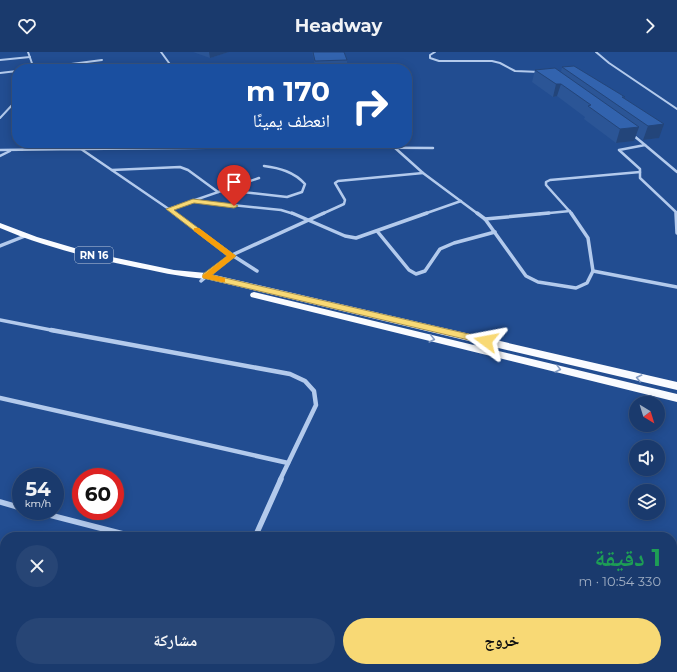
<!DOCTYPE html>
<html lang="ar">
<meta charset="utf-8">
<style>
body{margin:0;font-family:Montserrat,"Noto Naskh Arabic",sans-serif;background:#274575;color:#f1f3f6;direction:rtl;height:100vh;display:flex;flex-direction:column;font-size:15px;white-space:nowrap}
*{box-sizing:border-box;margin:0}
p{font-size:13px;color:#9fadc2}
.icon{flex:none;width:22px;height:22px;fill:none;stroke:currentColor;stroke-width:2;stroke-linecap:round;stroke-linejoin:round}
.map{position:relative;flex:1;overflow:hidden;direction:ltr}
.panel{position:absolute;left:0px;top:480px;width:677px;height:140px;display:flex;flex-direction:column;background:#1a3a6d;border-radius:16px 16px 0 0;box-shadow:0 2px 10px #0003,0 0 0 1px #385480;direction:rtl}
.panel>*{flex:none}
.hud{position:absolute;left:12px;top:12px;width:400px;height:84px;border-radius:16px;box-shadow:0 2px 10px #0003,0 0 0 1px #385480;direction:rtl;background:#1a4fa0;color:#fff;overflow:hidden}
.needle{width:26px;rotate:142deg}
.fabs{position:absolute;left:629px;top:344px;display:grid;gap:8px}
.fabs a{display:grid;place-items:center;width:36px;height:36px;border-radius:50%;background:#1a3a6d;box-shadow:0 2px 10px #0003,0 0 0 1px #385480;font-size:20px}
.speed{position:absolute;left:12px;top:416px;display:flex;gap:8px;font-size:20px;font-weight:700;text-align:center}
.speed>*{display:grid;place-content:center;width:52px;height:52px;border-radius:50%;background:#1a3a6d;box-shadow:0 2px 10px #0003,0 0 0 1px #385480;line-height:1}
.speed small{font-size:10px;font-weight:400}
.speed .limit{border:6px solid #d22;background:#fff;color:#111}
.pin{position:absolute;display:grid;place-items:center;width:34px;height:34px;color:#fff;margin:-41px -17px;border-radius:50% 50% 50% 0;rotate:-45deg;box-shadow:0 0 4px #0007}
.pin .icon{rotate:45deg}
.me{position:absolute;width:44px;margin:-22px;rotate:283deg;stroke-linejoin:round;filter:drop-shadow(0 0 3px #0008)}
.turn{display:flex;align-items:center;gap:14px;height:84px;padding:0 16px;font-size:18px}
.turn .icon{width:52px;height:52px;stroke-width:2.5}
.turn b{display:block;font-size:28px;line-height:34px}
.round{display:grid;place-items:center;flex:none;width:42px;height:42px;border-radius:21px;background:#274575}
.head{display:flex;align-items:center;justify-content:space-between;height:68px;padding:0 16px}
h1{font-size:24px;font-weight:700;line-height:30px;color:#1e9e55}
.cta{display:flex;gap:8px;margin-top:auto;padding:8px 16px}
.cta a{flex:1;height:46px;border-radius:24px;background:#f8d975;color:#111;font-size:16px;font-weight:700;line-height:46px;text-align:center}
.cta a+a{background:#274575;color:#f1f3f6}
header{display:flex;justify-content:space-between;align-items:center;height:52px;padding:0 16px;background:#1a3a6d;font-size:18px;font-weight:700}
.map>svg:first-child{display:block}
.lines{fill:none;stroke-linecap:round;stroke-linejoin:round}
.street-far4{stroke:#b3caec;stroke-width:2}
.street-far3{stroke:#b3caec;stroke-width:2.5}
.street-far2{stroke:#b3caec;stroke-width:3.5}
.street-far1{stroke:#b3caec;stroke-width:4.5}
.street{stroke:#b3caec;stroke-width:5.5}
.primary{fill:#f9fbff;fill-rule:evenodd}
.wall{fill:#2b5596}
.shaded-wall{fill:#23457a}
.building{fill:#3263ae;stroke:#23457a}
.oneway{stroke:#839bc2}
.route{fill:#f8d975;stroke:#a18d4c}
.slow{fill:#f59e0b}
.labels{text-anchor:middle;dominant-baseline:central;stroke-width:4;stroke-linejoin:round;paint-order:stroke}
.shield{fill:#224d91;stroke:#bdcade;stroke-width:1}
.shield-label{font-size:10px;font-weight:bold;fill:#fff}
</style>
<header><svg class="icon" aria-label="forward" viewBox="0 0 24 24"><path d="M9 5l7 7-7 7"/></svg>Headway<svg class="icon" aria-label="heart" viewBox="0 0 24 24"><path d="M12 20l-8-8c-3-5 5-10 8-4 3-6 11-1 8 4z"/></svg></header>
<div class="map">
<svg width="677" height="620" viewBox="0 0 677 620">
<rect width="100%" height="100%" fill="#224d91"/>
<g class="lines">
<g class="street-far4">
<path d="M28,0l6,17"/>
<path d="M161,0l11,15 -1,2"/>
<path d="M435,0l-5,3v3l9,3h53l8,2 15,8 25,1"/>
<path d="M596,0l13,11 68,46"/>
<path d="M0,8l30,-3"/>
<path d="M33,17l69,-9"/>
<path d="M0,21l17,-2"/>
<path d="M0,66l14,-15 3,-7"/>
</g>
<g class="street-far3">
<path d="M633,83l12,10 -26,5 21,19v9l37,35"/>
<path d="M394,91v4l29,26 55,41"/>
<path d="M645,93l32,27"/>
<path d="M81,97l195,-2 157,1"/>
<path d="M0,98l81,-1 95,65"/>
<path d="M0,104l10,-5"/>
<path d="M112,118l68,-3 8,3 30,22"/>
<path d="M224,138l63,7 15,-5 3,-8c-11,-12 -25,-16 -41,-18"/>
<path d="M193,149l88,9 13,4"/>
<path d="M169,157l90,-31"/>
<path d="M322,162l22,-10 1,-4 -10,-17 3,-2 85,-8"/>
<path d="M424,162l37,-13"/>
<path d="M539,162l31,-3"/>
<path d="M572,162l-26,-29v-3l4,-2 90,-8"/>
</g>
<g class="street-far2">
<path d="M174,161l58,42 25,16"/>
<path d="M292,161l53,23 11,2 71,-25"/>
<path d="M477,161l8,6 41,57 12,6 38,6 11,-5 6,-12 -5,-33 -17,-25"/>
<path d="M676,161l1,20"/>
<path d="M485,167l64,-6"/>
<path d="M377,179l32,39 7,4 9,-3 15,-22 14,-6 41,-11"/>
<path d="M0,194l25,-10"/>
<path d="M593,219l84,16"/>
<path d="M201,229l31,-26 92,-42"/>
<path d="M0,268l56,11"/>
</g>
<g class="street-far1">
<path d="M51,278l239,44 15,7 9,10 2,14 -36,75"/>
<path d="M0,346l288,65"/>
</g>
<g class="street">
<path d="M0,450l21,6"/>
<path d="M34,459l101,26"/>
<path d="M255,485l26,-58"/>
</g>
<g class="primary">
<path d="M0,171l37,14 51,15 86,18 32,3 471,109v8l-471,-111c-26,-2 -51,-8 -76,-13 -44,-9 -88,-20 -130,-38z"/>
<path d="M254,240l423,102v8l-426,-105 -1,-2 1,-2z"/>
</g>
</g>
<g class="wall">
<path d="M193,0h36l-19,6z"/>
<path d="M312,0l35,8v4l-32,1z"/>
<path d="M562,15l63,30 -1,2 35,39 -16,2 -7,-5 -2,6 -18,2 -32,-24 1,-2 -28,-21 -4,1 -21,-15 3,-12 26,2z"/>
</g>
<g class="shaded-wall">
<path d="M209,0h20l-19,6z"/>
<path d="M556,32h5l-4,12 -4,1z"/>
<path d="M664,72l-5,14 -16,2 5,-14z"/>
<path d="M639,75l-5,14 -18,2 4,-14z"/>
</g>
<g class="building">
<path d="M313,0h31l3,8 -32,1z"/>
<path d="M574,14l51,31h-3l42,27 -16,2 -86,-59z"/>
<path d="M555,16l84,59 -19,2 -32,-23 3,-1 -30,-21h-5l-21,-14z"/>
</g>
<defs><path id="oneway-chevron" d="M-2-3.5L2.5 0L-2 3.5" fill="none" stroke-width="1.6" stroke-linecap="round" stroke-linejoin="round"/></defs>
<g class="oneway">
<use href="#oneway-chevron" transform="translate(432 287) rotate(14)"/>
<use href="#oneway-chevron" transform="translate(558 317) rotate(14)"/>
<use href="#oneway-chevron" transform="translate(639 326) rotate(-167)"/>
</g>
<path class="route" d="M193,147l41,5 4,2 -4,2 -40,-5 -20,7 62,46 -24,19 274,63 4,3 -4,3 -283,-66v-4l24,-18 -61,-47z"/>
<path class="slow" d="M194,176h5l37,28 -24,19 13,3v4h-3l-19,-4 -1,-2 25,-20 -33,-25z"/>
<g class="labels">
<rect class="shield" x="75" y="195" width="38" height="16" rx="3"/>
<g class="shield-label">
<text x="94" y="203">RN 16</text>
</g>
</g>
</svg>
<div class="fabs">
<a><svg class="needle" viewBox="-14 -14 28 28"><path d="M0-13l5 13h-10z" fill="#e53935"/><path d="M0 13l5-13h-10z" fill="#9fadc2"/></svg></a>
<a><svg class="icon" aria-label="sound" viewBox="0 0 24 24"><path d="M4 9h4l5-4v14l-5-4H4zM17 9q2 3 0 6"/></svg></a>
<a><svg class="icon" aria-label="layers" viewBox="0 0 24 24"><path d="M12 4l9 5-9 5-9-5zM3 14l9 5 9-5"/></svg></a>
</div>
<div class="speed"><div>54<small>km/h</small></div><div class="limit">60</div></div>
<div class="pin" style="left:234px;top:154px;background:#d93025"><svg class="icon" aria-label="arrive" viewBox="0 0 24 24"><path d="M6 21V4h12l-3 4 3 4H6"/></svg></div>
<svg class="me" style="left:486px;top:289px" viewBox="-20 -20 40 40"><path d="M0-17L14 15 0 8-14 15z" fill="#f8d975" stroke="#fff" stroke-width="4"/></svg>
<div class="hud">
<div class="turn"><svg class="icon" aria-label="right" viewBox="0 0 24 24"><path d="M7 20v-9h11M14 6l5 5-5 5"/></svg><div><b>170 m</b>انعطف يمينًا</div></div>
</div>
<section class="panel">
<div class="head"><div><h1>1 دقيقة</h1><p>330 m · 10:54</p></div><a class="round"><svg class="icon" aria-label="close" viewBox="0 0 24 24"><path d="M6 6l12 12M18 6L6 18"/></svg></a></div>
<div class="cta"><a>خروج</a><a>مشاركة</a></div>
</section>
</div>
